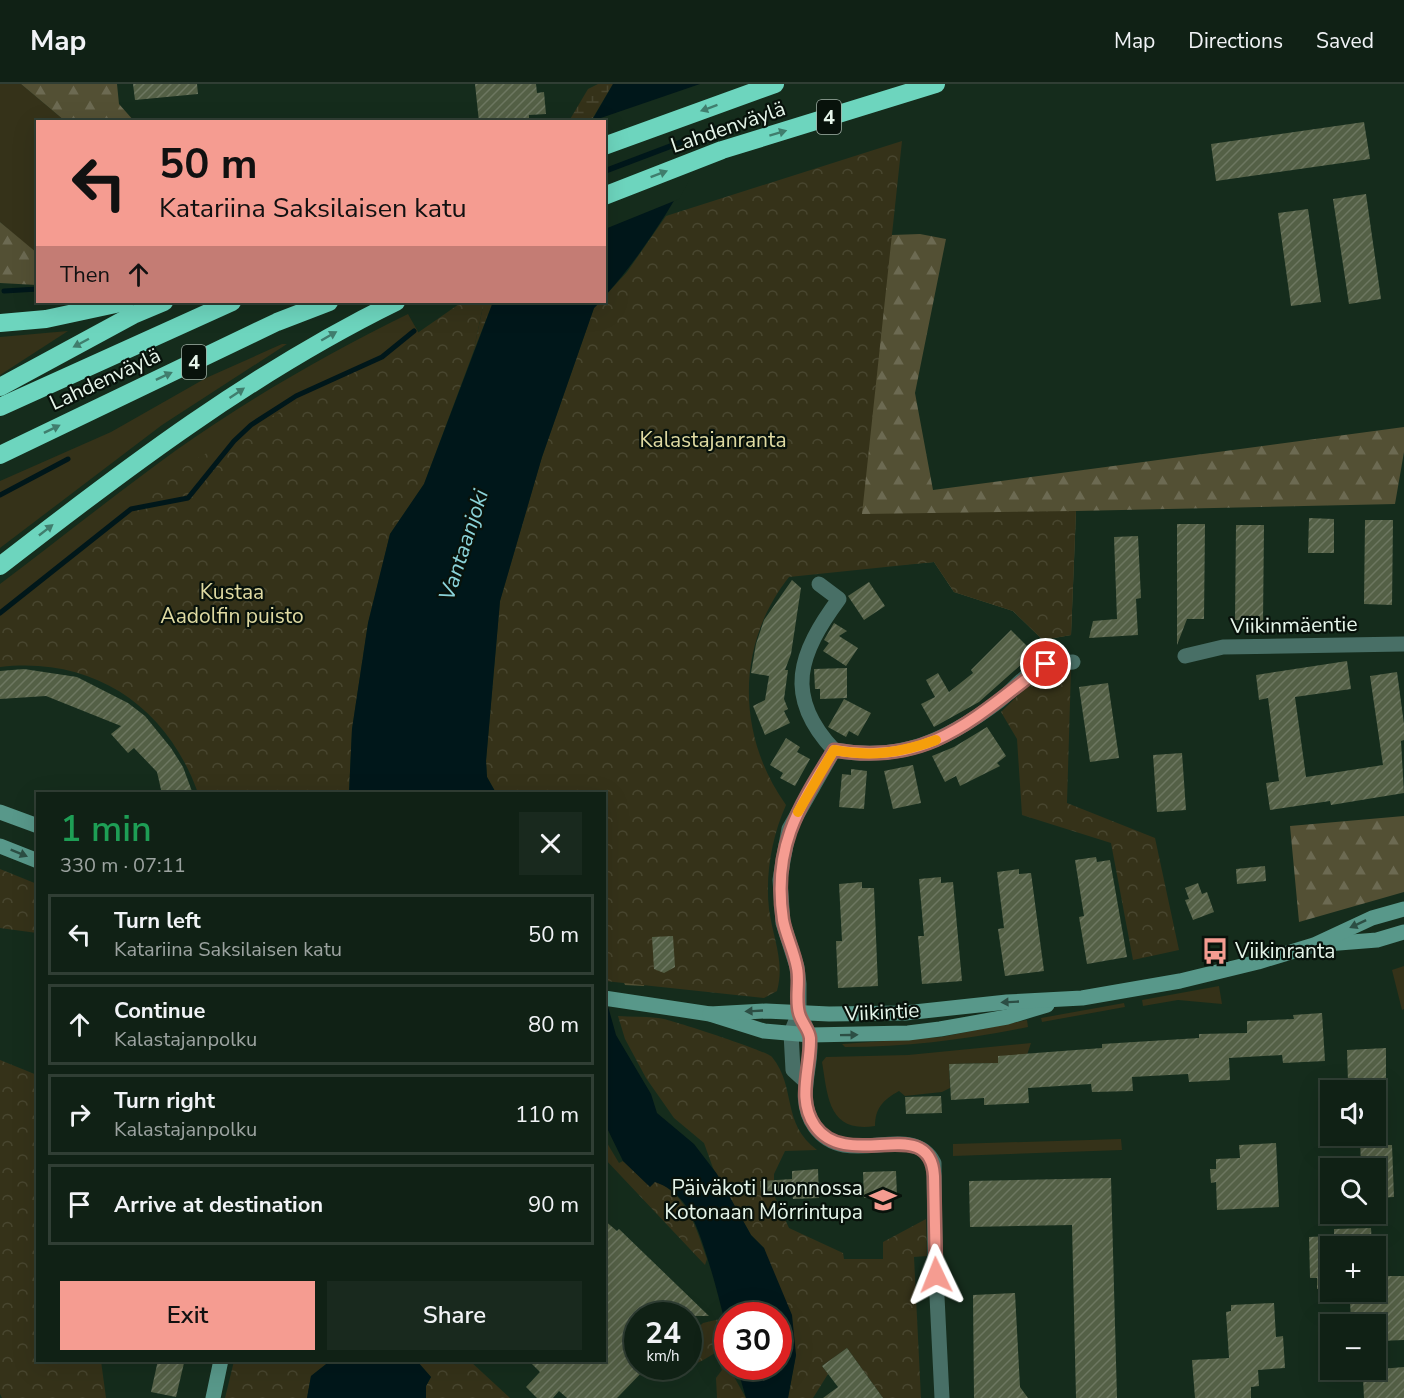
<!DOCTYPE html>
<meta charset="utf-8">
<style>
body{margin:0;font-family:"Nunito Sans",sans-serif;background:#19291e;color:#f1f3f6;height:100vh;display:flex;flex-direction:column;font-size:22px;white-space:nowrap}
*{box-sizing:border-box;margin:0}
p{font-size:20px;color:#9ca3a0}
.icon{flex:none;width:33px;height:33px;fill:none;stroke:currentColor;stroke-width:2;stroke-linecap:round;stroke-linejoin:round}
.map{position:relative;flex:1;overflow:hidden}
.drawer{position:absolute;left:36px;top:708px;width:570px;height:570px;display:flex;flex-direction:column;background:#102115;border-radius:0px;box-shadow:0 6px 24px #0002,0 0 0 2px #303e34}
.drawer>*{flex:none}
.top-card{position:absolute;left:36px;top:36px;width:570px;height:183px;border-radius:0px;box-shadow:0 6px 24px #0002,0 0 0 2px #303e34;background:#f59c91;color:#111;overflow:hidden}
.tools{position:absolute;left:1320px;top:996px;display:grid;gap:12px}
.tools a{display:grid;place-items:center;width:66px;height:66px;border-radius:0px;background:#102115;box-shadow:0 6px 24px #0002,0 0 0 2px #303e34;font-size:30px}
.speed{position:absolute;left:624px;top:1218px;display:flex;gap:12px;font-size:30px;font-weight:700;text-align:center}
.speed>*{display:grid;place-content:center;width:78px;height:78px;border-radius:50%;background:#102115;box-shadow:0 6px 24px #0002,0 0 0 2px #303e34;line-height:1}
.speed small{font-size:15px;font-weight:400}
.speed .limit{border:9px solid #d22;background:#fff;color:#111}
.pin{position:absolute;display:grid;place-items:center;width:51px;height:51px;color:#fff;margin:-26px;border:3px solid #fff;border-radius:50%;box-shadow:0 2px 6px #0007}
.me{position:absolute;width:66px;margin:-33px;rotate:358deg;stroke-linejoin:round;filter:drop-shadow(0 0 4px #0008)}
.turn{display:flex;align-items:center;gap:21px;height:126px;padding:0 24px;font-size:27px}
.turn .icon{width:78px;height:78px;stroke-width:2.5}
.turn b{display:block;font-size:42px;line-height:51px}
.then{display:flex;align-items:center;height:57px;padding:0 24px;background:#0003;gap:12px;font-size:22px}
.round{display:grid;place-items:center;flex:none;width:63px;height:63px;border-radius:0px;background:#19291e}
.summary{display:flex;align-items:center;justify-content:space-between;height:102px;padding:0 24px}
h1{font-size:36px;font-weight:600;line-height:45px;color:#1e9e55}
.primary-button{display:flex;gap:12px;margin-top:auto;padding:12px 24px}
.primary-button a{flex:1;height:69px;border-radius:0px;background:#f59c91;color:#111;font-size:24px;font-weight:600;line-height:69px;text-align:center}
.primary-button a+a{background:#19291e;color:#f1f3f6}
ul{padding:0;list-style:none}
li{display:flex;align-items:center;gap:18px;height:81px;margin:0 12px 9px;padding:0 12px;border:3px solid #303e34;border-radius:0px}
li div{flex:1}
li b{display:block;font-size:22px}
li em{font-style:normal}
header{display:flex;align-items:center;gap:36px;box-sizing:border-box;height:84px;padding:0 30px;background:#102115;border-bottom:2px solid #303e34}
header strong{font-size:28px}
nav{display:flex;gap:33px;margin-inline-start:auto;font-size:21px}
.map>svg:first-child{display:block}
.grass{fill:#353219}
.forest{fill:url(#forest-firs)}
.wetland{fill:url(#wetland-marsh)}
.park{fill:url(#park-crowns)}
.water{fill:#00171a}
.pier{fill:#152c1c}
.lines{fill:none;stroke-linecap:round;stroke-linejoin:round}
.stream{stroke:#00171a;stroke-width:5}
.building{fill:url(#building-hatch)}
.street{stroke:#486f66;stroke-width:15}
.secondary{stroke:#58988a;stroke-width:15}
.highway{stroke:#6dd5be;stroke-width:18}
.oneway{fill:#407d6d}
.oneway2{fill:#2c4e44}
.route-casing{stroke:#9f655e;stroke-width:15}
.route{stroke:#f59c91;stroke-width:10}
.slow{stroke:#f59e0b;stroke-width:10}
.labels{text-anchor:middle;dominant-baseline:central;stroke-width:4.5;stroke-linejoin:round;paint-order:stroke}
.shield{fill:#08120b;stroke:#a3b1a7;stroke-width:1.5}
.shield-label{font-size:20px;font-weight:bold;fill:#e6f5ea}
.street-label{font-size:21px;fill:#e6f5ea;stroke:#08120b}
.park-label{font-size:21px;fill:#dfdaa2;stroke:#08120b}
.poi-label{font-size:21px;fill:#e6f5ea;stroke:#08120b;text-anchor:start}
.water-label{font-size:22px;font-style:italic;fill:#8bd3d9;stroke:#08120b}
</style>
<header>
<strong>Map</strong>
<nav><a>Map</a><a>Directions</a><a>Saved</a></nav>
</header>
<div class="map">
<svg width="1404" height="1314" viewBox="0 0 1404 1314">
<defs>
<pattern id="forest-firs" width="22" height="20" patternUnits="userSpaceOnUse" patternTransform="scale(1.5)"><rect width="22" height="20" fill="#535034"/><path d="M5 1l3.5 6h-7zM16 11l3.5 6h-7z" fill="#6c6a52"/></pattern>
<pattern id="wetland-marsh" width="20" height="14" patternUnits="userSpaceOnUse" patternTransform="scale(1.5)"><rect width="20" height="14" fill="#353219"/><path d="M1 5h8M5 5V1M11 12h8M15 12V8" fill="none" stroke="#48462f"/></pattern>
<pattern id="park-crowns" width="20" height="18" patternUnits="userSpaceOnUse" patternTransform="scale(1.5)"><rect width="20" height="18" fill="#353219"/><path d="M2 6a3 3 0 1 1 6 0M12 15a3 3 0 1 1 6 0" fill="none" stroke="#48462f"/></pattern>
<pattern id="building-hatch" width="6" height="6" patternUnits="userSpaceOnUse" patternTransform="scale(1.5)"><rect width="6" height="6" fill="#546046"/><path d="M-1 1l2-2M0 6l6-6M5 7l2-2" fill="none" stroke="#6d7761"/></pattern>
</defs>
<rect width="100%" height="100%" fill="#152c1c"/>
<g class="grass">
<path d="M0,0h21l44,37 -27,1 -2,132 -36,-32z"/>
<path d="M408,230l13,23 -421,284v-37c58,-44 116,-90 175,-133 73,-52 152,-97 233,-137z"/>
<path d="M68,247l-68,44v-38z"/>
<path d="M282,260h5l-125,81 -162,123v-67l111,-49 95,-54z"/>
<path d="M1404,882v43l-2,1 -10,-40z"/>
<path d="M1219,902l3,18 -44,-4 -35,6 -1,-6z"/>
<path d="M1124,919l1,4 -83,15 -1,-4z"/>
<path d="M1027,936l1,7c-61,12 -120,20 -183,20l-3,-3 99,-7z"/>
<path d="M1031,959l-4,12 -29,8 -49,1 1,24 -8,4 -37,4 -6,-5c-16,9 -24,17 -24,35 -47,7 -47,-29 -53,-64l4,-5 82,-2z"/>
<path d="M1121,1055l1,11 -169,6v-12z"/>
</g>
<g class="forest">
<path d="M21,0h96l2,20 15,17h-69z"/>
<path d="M0,138l37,31v32l-37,-2z"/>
<path d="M920,150l26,5 -31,154 18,97 471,-63v25l-9,52 -319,7 -5,124 -28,5 -30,-29 -59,-19 -20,-30 -49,4 -72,-23 -62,51 -107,392 -19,-1 -20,-52 -1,-139 288,-559z"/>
<path d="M1404,732v76l-105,30 -9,-96z"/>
</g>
<g class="wetland">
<path d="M598,0h15l-22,37h-22l19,-32z"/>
<path d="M484,218h9l-20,51z"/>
</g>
<g class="park">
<path d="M902,57l-40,373 214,-3 -5,124 -28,5 -30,-29 -59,-19 -20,-30 -145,15c-53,67 -53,158 -3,228 -14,31 -21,70 -17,104 4,30 16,52 8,82l-13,7 -159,-17 -1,-187 -108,-1 -9,-16 -1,-16 14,-160 42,-144 52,-149 6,-6h4l1,-6 22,-24 39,-56z"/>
<path d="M462,218h22l-11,51 -49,131 -34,50 -22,89 -16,106 -3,64h-151c-31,-87 -105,-137 -198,-126v-52l189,-152 144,-81 47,-23z"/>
<path d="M1071,585l-4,134 88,35 24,112 -46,10 -22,-117 -89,-28 -5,-76 -16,-27c24,-23 36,-38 70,-43z"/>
<path d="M0,785l37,15v49l-37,-5z"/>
<path d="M618,932c15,1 31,0 46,3 13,3 103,32 108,38 25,31 9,66 45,93l-32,1 -11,23v21l15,33 54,25 1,6h39v-17l43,-23 1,37 -13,1 7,141h-38l-36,-50 -25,18 6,8 -15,24h-25l8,-43 -32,-107 -13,-13 -38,-67 -9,-25 -30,-25 -28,-40 -21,-39z"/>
<path d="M0,976l37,15 1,285 63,1 5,37h-104l-2,-4z"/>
<path d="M604,1054l15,25 4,-2 27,25 5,-5c33,14 41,47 52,78l-2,6 -100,-106z"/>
<path d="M720,1235l8,47 18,32h-29l-1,-20 6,-8 -7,-17c-17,11 -30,16 -50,17l-1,-3 24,-1 1,-30 14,-13z"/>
<path d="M234,1277h96l-19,15 -4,22h-82z"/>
<path d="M417,1277h53l40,37h-84v-12l5,-9z"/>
</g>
<g class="water">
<path d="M613,0h127c-41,73 -79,150 -135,212l-1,-174h-13z"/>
<path d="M493,218h107l-6,6 -52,149 -42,144 -14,160 1,16 9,16h-147l3,-64 16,-106 22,-89 34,-50z"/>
<path d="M604,908l12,43 35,59 6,19 37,31 23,30 34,61 13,13 28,67 4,40 -8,43h-42l-9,-31 41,-1v-50h-50l-1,14c-8,-31 -25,-103 -43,-127 -8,-10 -17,-17 -29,-21l-5,5 -27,-26 -18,-37z"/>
<path d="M330,1277h87l14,16 -5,9v12h-119l4,-22z"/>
</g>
<g class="pier">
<path d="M700,0h43l-22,40 -116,44 -1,-46 -12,-1z"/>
<path d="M716,48l-37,67 -74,30v-55z"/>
</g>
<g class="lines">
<g class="stream">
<path d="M4,207l34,-2"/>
<path d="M0,411l68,-36"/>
<path d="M0,529l131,-104 57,-11 46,-57 17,-16 45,-29 86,-39 32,-26"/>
</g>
</g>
<g class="building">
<path d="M133,0h64l1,10 -63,6z"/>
<path d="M475,0h61l1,9 7,-1 2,22 -17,1v7h-50z"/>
<path d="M1364,38l6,37 -154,22 -5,-37z"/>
<path d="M1366,110l15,105 -32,5 -16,-105z"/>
<path d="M1308,125l13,93 -30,4 -13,-93z"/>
<path d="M1309,434l25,1v34h-26z"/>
<path d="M1365,436h28l-1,85 -28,-1z"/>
<path d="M1177,440h28l-1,95h-17l-10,26z"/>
<path d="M1236,441h28l-1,96 -28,-1z"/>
<path d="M1138,452l3,62 -5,1 2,36 -49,3 4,-17 24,-2 -3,-82z"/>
<path d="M792,496l9,8 -10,66 -6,16h3l-4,29 4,10 -4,2 6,12 -25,12 -12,-29 12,-6 4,-24 -18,-3 5,-29 8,-24z"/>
<path d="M869,498l16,24 -21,14 -16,-24z"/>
<path d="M834,539l13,8 -8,5 19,12 -12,18 -23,-15 6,-8 -5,-3z"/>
<path d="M1011,546l20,20 -7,8 2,2 -47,42 -45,25 -13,-23 14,-7 -9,-17 12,-7 11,19 24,-19 -2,-3z"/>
<path d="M1347,577l4,28 -56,8 11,80 77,-12 -13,-89 27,-4 7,52v16l-3,1 3,52 -73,12 -1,-4 -60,9 -4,-27 13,-2 -11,-83 -9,2 -3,-25z"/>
<path d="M847,584v30l-27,1v-10h-5l-1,-20z"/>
<path d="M24,585l53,8 51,26 17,13 26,32 12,19 10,27h-31l-5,-22 -23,-24 -6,5 -17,-19 10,-8 -75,-30 -46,3v-28z"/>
<path d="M1108,599l11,75 -29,4 -11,-75z"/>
<path d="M844,615l27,14 -13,23 -9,-5 -3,6 -18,-10z"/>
<path d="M987,643l19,29 -9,7 3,3 -40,20 -4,-10 -11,6 -13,-26 22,-9z"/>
<path d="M786,654l14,9 -3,5 13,7 -15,27 -15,-8 3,-5 -13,-8z"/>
<path d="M1182,669l4,57 -29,2 -4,-57z"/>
<path d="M913,681l8,38 -28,6 -9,-38z"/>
<path d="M851,685l16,2 -3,38 -25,-2 3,-33 9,1z"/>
<path d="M1096,773l1,5 13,-2 17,97 -40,7 -8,-47 5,-1 -9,-56z"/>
<path d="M1265,782l1,15 -29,3 -1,-15z"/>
<path d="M1019,785v5l12,-1 13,98 -39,5 -7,-47 6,-1 -7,-56z"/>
<path d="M941,793v6l12,-1 9,99 -40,3 -4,-48h6l-5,-57z"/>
<path d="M862,798v6h12l4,98 -40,2 -2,-47h6l-3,-57z"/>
<path d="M1198,799l4,11 5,-2 7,20 -21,8 -8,-20 4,-1 -4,-11z"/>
<path d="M673,852l2,31 -11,6 -10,-4 -2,-32z"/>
<path d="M1322,929l3,48 -42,2 -1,-8 -53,3 1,22 -41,2 -1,-8 -56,3 1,14 -41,1 -1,-8 -63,4 1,15 -45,2v-7l-33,2 -2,-36 49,-1v-7l104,-8v-4l97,-6v-4l48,-1v-12l47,-2 -1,-4z"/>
<path d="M1386,964v42h-28v-8h-10l-1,-32z"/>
<path d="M941,1012l1,17 -36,1 -1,-17z"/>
<path d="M1360,1052h28v9h4l2,52 -18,1v-30h-15z"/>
<path d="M1276,1059l3,64 -62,3 -1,-28 -5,1 -1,-14h6v-10l24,-1 -1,-13z"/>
<path d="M818,1085l1,29 -26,1 -1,-7 -31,1 -1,-12 32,-2v-8z"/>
<path d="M896,1087l1,26h-9v6h-13l-1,-6 -10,1 -1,-26z"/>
<path d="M1111,1094l6,220h-41l-4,-173 -102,2 -1,-46z"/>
<path d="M604,1136l13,11 2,-2 90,87h-71v50h10l-31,32h-50l-8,-7 -6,7h-16l-11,-11 14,-15 -12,-12h76z"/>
<path d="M1371,1144l1,18h-38v-17z"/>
<path d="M1330,1152v53h-13v-11h-7l-1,-41z"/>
<path d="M1376,1192h28v64l-25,1 -3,-17h-25l-1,-24 21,-1v-7h5z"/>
<path d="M1015,1209l5,94 8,11h-54l-1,-103z"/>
<path d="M1274,1219l2,34 7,-1 2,32 -27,2 1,16 -8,1v11h-56l-3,-38 37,-2 -3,-46 5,-1v-6z"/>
<path d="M847,1264l36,50h-60l15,-11 -16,-21z"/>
<path d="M158,1276l26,3 -8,34 -25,-5z"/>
<path d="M1404,1283v31h-40l-1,-20h7l-1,-8z"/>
</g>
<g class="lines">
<g class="street">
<path d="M819,500l20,15c-40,54 -56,97 -5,151"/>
<path d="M1185,572l38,-9 181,-3"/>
<path d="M805,941c16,32 -14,68 10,102 32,44 97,-8 119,36l1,93 7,142"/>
<path d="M804,996l-11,-10 -2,-37 8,-20v-29l-2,-17 -14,-44 -3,-43 3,-19 6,-32 45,-79c66,12 112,-9 165,-49 14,-11 30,-31 47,-37 7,-3 19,-1 27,-2"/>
</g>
<g class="secondary">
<path d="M0,728l38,14"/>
<path d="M0,762l38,15"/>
<path d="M1326,860l51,-4 27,-8"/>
<path d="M604,914l106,16 54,17 46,4 98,-2 32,-4 67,-12 40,-12"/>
<path d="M710,930l56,-3 63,3 76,-1 102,-11 75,-4 98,-17 78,-19 56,-17 58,-27 32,-9"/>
<path d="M213,1314l8,-38"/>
</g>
<g class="highway">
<path d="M604,62l171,-62"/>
<path d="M604,112l118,-46 214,-66"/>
<path d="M0,239l46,-4 79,-17"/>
<path d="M0,303l133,-72 31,-13"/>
<path d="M0,323l232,-105"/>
<path d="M0,371l277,-133 52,-20"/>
<path d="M0,482c126,-98 253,-194 396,-264"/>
</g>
</g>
<defs><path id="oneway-solid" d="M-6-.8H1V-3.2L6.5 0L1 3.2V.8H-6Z" transform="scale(1.5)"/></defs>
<g class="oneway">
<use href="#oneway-solid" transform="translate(709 24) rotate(160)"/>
<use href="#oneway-solid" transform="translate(778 49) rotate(-17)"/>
<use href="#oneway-solid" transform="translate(659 90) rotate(-21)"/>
<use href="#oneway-solid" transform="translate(329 252) rotate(-30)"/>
<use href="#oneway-solid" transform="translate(81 259) rotate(152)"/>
<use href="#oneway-solid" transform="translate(164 292) rotate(-25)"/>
<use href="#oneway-solid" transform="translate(237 309) rotate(-34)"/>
<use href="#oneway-solid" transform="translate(52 345) rotate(-26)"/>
<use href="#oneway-solid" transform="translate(46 446) rotate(-38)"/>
</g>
<g class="oneway2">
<use href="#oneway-solid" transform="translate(19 769) rotate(22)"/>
<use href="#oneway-solid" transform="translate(1358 840) rotate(155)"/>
<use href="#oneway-solid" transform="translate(1010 918) rotate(177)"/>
<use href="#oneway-solid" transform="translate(754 927) rotate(177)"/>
<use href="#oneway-solid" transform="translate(849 951) rotate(-1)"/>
</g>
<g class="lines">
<defs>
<path id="route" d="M936,1191l-2,-99c-4,-64 -86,-3 -119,-50 -19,-27 -4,-58 -5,-88 -1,-9 -9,-16 -11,-25 -4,-14 1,-31 -2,-45 -3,-17 -11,-32 -14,-48 -11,-72 15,-112 51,-170 96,17 141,-33 212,-86"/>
</defs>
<use href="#route" class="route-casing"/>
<use href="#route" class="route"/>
<path class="slow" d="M798,728l36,-62c37,7 67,3 102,-10"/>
</g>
<defs>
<symbol id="bus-bare" viewBox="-9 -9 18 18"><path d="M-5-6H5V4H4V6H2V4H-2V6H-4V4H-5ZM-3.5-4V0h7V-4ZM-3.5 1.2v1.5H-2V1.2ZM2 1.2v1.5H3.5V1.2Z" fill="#f59c91" stroke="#08120b" stroke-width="2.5" paint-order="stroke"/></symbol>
<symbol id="school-bare" viewBox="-9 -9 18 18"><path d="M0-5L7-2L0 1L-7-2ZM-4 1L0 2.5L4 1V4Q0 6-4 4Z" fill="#f59c91" stroke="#08120b" stroke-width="2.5" paint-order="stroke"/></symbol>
</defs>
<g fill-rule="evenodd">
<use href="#bus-bare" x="1196" y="848" width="38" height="38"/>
<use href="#school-bare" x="864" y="1097" width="38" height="38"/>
</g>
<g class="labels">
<g class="shield">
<rect x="817" y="16" width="24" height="34" rx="4.5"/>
<rect x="182" y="261" width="24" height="34" rx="4.5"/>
</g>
<g class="shield-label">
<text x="829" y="33">4</text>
<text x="194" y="278">4</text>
</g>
<g class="street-label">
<text transform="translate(728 43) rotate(-19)">Lahdenväylä</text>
<text transform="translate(105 295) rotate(-25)">Lahdenväylä</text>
<text transform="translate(1294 541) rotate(-1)">Viikinmäentie</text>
<text transform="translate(882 928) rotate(-3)">Viikintie</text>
</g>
<g class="park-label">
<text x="713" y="356">Kalastajanranta</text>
<text x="232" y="508">Kustaa<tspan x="232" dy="24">Aadolfin puisto</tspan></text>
</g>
<g class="poi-label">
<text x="1235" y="867">Viikinranta</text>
<text x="863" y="1104" text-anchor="end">Päiväkoti Luonnossa<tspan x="863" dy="24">Kotonaan Mörrintupa</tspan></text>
</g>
<g class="water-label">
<text transform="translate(464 461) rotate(-72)">Vantaanjoki</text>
</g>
</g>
</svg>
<div class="tools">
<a><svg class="icon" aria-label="sound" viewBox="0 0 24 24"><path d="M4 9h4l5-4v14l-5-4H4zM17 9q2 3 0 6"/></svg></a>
<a><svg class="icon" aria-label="search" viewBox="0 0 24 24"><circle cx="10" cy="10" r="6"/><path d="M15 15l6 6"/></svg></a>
<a>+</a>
<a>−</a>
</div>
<div class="speed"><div>24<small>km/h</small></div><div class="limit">30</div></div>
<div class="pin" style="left:1046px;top:580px;background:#d93025"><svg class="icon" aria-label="arrive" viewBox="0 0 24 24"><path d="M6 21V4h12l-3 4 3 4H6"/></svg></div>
<svg class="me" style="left:936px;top:1191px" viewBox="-20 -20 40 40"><path d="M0-17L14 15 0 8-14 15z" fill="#f59c91" stroke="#fff" stroke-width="4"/></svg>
<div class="top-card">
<div class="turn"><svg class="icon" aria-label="left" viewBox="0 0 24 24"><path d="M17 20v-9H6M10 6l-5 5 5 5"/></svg><div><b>50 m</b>Katariina Saksilaisen katu</div></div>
<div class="then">Then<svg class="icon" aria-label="ahead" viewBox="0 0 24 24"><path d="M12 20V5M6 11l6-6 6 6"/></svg></div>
</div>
<section class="drawer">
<div class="summary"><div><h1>1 min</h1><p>330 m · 07:11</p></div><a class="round"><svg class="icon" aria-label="close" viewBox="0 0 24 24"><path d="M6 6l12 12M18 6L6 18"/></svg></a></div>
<ul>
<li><svg class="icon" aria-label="left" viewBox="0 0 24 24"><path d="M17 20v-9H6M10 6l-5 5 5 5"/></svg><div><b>Turn left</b><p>Katariina Saksilaisen katu</p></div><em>50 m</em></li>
<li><svg class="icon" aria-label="ahead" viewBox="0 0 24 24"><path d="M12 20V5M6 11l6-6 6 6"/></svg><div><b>Continue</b><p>Kalastajanpolku</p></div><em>80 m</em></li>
<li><svg class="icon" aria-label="right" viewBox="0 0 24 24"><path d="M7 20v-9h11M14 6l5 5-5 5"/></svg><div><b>Turn right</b><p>Kalastajanpolku</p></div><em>110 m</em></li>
<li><svg class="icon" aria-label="arrive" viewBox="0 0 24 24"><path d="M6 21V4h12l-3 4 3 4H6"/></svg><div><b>Arrive at destination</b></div><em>90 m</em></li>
</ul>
<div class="primary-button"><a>Exit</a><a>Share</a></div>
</section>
</div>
